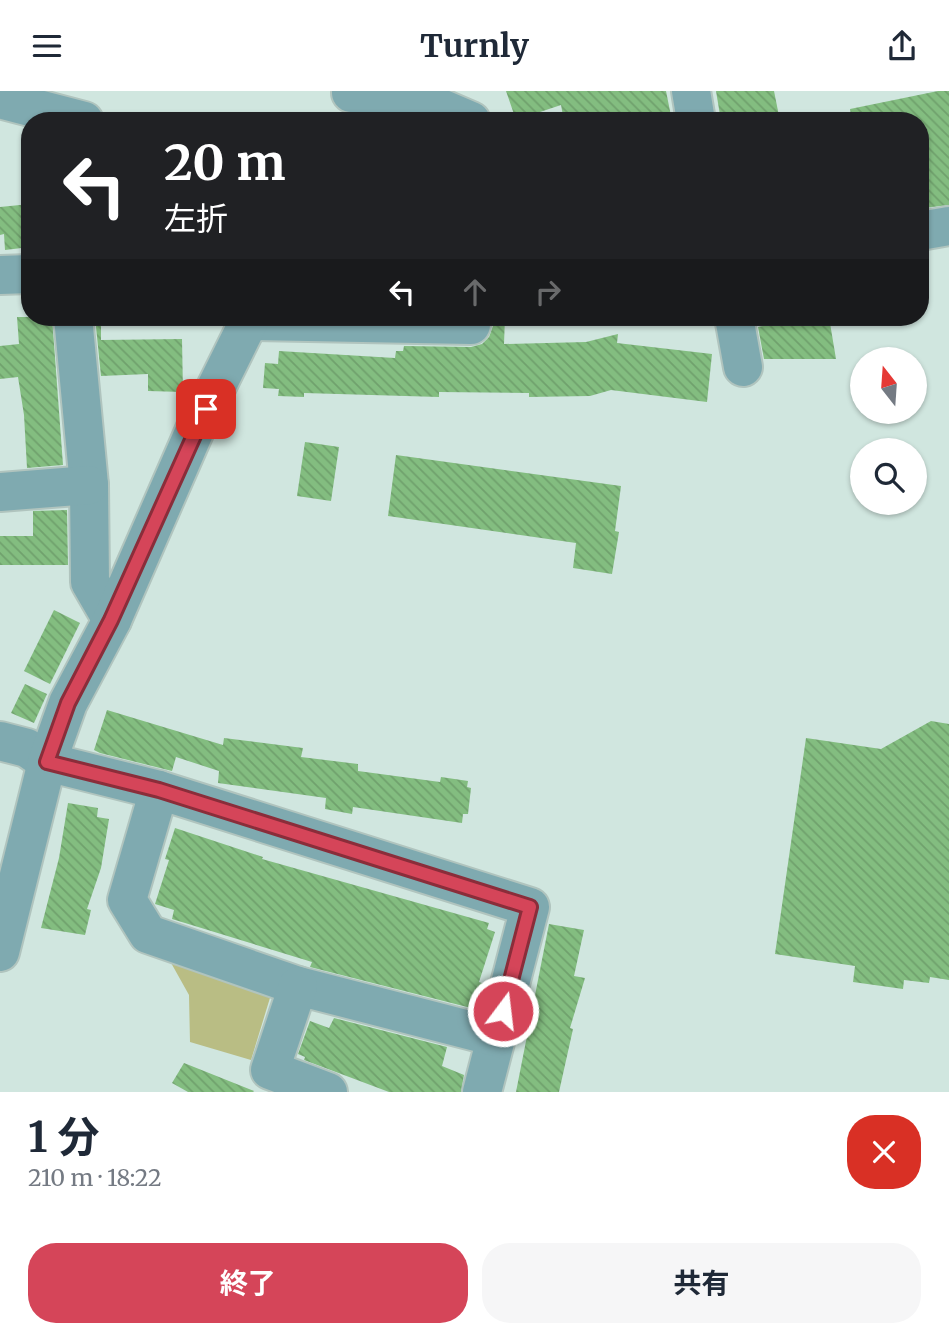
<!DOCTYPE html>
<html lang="ja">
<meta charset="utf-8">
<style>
body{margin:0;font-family:Merriweather,"Noto Sans JP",serif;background:#f6f6f7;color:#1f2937;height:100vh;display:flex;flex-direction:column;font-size:26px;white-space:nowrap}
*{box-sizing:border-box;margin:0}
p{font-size:23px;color:#747a83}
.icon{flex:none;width:38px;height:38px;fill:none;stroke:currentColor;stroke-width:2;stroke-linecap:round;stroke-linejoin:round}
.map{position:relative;height:1001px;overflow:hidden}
.sheet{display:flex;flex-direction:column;background:#fff;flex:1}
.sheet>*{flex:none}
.top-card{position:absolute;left:21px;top:21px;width:908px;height:214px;border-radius:28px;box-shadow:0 2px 5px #0004;background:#202124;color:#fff;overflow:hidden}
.needle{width:46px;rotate:343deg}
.buttons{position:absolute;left:850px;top:256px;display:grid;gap:14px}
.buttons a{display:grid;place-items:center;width:77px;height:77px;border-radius:50%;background:#fff;box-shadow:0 2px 5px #0004;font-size:35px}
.pin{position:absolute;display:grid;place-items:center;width:60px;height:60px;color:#fff;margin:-30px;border-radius:14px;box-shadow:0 4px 10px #0006}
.me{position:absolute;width:77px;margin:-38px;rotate:15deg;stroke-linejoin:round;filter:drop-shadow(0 0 5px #0008)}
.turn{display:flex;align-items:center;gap:24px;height:147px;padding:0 28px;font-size:32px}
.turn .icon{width:91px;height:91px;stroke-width:2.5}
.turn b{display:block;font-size:49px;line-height:60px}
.lanes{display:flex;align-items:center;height:66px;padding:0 28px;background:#0003;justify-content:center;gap:35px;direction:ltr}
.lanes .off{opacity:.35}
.round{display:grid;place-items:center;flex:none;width:74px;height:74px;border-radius:28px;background:#f6f6f7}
.head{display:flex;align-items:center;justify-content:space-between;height:119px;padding:0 28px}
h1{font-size:42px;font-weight:700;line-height:52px}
.button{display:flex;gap:14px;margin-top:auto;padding:14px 28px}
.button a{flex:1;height:80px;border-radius:28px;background:#d54559;color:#fff;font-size:28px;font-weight:700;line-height:80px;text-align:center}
.button a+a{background:#f6f6f7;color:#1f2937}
header{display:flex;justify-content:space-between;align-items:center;height:91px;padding:0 28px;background:#fff;font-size:32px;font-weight:700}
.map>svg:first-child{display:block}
.green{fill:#b9bd84}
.building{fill:url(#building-back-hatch)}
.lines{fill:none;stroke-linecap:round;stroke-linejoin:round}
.minor-casing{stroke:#b0c4be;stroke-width:42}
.minor{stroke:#7faab0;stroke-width:38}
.route-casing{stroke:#8a2d3a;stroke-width:18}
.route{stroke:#d54559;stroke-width:12}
</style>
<header><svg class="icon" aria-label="menu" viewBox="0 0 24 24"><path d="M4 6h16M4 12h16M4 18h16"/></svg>Turnly<svg class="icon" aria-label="share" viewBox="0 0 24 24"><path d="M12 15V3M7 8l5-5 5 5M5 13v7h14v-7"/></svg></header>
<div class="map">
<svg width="949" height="1001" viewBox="0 0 949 1001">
<defs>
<pattern id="building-back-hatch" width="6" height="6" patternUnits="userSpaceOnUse" patternTransform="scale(1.75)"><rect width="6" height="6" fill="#83bd80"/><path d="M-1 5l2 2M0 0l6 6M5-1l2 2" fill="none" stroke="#70a16d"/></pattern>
</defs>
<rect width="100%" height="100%" fill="#d0e6df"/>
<path class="green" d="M170,870l103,27 -22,72 -61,-18 -1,-47z"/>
<g class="building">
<path d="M506,0h160l6,30h-108l-3,-16 -45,15z"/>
<path d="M716,0h58l6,30h-59z"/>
<path d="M938,0h11v114l-25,3 -4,-17v-70h-68l-2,-12z"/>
<path d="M30,113v43l-25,3 -1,-16 -4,1v-28z"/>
<path d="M17,226h35l11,148 -36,3 -3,-53 -6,-38 -18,2v-33l19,-2z"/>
<path d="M95,226h6v23l81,-1 1,53 -35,-1v-17l-47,2z"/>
<path d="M491,226h14l-1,27 82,-2 32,-8 -1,9 95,11 -5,48 -96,-12 -21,6 -61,1v-4l-90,-1v5l-135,-4v4l-26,-1 1,-7 -16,-1 2,-25 13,1 1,-13 116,7 1,-7h7l1,-5 67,1 11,-3 7,-7 4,-11z"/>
<path d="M771,226h58l7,42h-72l-6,-32 14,-3z"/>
<path d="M305,351l34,5 -8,54 -34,-5z"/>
<path d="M396,364l225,31 -6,45 4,1 -7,42 -39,-6 3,-25 -188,-27z"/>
<path d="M67,419l1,55h-68v-29h33v-25z"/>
<path d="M54,519l26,13 -30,61 -26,-13z"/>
<path d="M25,593l22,10 -13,29 -23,-10z"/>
<path d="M107,619l116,35 1,-7 79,10 -2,9 57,7v7l82,11 1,-5 27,4 -1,6 4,1 -3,26h-5l-1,9 -109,-16 -1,7 -27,-5 1,-11 -108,-15 1,-12 -43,-14 -4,14 -72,-18 -6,-3z"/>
<path d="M931,630l18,3v256l-19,-3 -1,6 -25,-3 -1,9 -50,-7 2,-16 -80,-12 31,-216 75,11z"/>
<path d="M68,712l30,5 -1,9 12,2 -8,49 -14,41 4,1 -6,25 -44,-7 18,-70z"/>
<path d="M175,737l88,29 -1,2 227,64 -2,6 8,3 -16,50 8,3 -8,25 -169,-43 2,-5 -140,-43 2,-9 -19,-6 14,-44 -4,-1z"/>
<path d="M549,833l35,6 -10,46 11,2 -15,50 3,1 -14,63h-43z"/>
<path d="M334,927l113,29 -5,19 22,9 -3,17h-72l-85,-32 1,-3 -7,-3 12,-33 19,7z"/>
<path d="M184,972l70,28 -1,1h-65l-16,-9z"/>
</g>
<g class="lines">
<defs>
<g id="minor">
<path d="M691,0l5,30"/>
<path d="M351,2l78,10 42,18"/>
<path d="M0,8l84,22"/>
<path d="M920,140l29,-5"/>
<path d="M0,184l30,-1"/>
<path d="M73,226l16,168 1,97 22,38"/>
<path d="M734,226l9,50"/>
<path d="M249,230l222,4"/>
<path d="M0,401l89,-7"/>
<path d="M0,650l27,7 20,14 112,28 371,117 -48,185"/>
<path d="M159,699l-32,110 21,34 150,52 198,51"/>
<path d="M0,861l47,-190 21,-59 44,-83 83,-190 56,-113"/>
<path d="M298,895l-28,84 58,22"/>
</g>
</defs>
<use href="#minor" class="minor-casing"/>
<use href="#minor" class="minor"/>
</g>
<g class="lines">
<defs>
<path id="route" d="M206,318l-95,211 -43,83 -21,59 112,28 371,117 -27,104"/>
</defs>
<use href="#route" class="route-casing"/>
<use href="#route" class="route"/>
</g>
</svg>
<div class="buttons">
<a><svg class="needle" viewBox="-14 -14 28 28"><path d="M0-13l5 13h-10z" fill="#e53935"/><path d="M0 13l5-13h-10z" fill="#747a83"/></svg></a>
<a><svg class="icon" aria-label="search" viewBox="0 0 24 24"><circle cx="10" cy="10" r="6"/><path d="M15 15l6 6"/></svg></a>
</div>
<div class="pin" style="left:206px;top:318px;background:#d93025"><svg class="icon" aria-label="arrive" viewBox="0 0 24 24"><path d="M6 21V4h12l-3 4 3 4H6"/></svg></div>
<svg class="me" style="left:503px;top:920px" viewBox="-20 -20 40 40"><circle r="17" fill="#d54559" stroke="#fff" stroke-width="3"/><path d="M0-11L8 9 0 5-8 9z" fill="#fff"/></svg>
<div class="top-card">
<div class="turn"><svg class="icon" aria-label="left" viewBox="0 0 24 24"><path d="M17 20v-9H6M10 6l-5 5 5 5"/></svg><div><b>20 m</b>左折</div></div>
<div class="lanes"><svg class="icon" aria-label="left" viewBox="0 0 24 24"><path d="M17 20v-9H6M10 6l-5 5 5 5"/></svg><svg class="icon off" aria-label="ahead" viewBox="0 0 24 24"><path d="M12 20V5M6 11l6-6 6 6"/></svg><svg class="icon off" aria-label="right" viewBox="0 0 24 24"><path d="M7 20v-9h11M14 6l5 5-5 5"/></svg></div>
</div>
</div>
<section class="sheet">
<div class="head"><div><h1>1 分</h1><p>210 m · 18:22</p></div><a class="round" style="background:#d93025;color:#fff"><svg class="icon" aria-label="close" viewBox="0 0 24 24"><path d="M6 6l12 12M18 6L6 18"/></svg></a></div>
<div class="button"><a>終了</a><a>共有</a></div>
</section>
